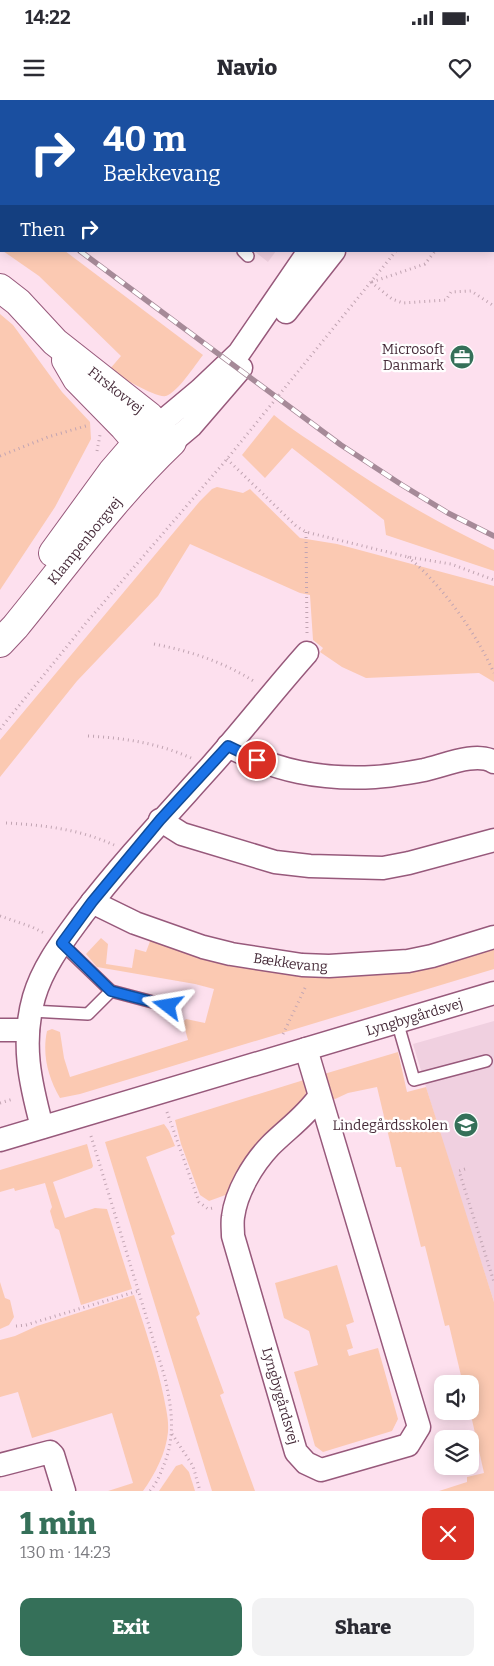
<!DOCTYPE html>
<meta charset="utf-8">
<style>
body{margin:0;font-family:Bitter,serif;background:#f2f2f3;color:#2b2b33;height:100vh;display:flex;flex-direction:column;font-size:19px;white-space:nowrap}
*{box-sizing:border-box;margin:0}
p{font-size:16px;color:#7c7c81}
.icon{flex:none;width:28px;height:28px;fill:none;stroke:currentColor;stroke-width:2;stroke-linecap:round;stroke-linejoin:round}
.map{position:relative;height:1391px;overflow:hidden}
.drawer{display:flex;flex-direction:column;background:#fff;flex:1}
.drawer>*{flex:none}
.top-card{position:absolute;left:0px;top:0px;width:495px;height:152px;box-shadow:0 2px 12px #0003;background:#1a4fa0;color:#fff;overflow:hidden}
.buttons{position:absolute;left:434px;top:1275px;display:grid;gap:10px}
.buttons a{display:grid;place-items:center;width:45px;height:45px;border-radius:10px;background:#fff;box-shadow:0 2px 12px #0003;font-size:25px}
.pin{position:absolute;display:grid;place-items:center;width:42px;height:42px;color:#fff;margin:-21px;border:2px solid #fff;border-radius:50%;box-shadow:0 1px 5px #0007}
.me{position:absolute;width:55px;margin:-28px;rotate:284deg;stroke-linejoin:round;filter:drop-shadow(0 0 4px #0008)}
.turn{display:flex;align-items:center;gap:18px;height:105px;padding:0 20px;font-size:22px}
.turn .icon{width:65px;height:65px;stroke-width:2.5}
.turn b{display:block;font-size:35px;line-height:42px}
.then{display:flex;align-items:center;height:48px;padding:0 20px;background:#0003;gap:10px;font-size:19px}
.round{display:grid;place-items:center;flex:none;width:52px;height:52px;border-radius:10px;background:#f2f2f3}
.head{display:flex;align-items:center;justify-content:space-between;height:85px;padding:0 20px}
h1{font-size:30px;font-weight:800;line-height:38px;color:#357059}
.cta{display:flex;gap:10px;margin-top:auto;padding:10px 20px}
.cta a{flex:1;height:58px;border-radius:10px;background:#357059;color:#fff;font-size:20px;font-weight:800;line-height:58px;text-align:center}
.cta a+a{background:#f2f2f3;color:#2b2b33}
.status{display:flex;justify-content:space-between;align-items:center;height:35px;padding:0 25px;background:#fff;direction:ltr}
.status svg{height:14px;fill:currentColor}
header{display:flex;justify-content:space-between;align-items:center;height:65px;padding:0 20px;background:#fff;font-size:22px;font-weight:800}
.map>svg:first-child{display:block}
.built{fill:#f0d0e0}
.green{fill:#fbc9b2}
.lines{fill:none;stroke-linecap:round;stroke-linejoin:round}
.service-casing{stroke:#97597b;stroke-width:14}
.minor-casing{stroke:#97597b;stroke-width:25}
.tertiary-casing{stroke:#97597b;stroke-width:30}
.path{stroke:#c1a4b2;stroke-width:3;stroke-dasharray:1 4;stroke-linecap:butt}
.service{stroke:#fff;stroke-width:11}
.minor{stroke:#fff;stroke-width:22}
.tertiary{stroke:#fff;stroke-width:28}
.rail-casing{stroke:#a68a98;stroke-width:5.5}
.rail{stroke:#fff;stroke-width:4;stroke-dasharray:11;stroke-linecap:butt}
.route-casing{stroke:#114b97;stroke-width:12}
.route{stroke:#1a73e8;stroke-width:9}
.labels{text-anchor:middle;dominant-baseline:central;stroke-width:4.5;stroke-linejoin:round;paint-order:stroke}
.poi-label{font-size:14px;fill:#472c3a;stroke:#fff;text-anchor:end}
.street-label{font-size:14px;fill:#472c3a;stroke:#fff}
</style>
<div class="status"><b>14:22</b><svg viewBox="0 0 49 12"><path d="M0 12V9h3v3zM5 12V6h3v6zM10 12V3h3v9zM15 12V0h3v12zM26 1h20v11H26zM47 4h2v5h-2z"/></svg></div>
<header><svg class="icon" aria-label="menu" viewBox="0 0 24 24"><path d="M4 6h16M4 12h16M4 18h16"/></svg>Navio<svg class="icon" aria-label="heart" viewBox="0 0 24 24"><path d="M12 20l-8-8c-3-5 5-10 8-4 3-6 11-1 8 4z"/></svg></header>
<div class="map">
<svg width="494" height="1391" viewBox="0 0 494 1391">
<rect width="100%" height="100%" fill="#fde0ee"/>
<g class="built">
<path d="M166,0h227l-227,1z"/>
<path d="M254,151h22l-8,11z"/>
<path d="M494,921v281l-45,-139 -36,-119z"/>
</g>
<g class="green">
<path d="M3,151h62l138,104c-8,10 -25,37 -37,41 -11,2 -46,-20 -57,-26l12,-14 -82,-80z"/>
<path d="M0,214l13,11 49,67 28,30 1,17 -36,68 -55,83z"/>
<path d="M274,315c18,15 38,27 57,40 52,36 106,68 163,95v21l-108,-36 -2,-15 -92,-72 -27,30 -23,-23z"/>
<path d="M217,387l26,6 7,-4 50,49 37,6 157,42v96l-15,-9 -113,5 -24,-11 -22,-15 3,-4 -10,-8 -3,-45 -10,-2 -110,-49 -32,52 -81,85 -77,96v-37l200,-239 12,-12z"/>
<path d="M152,836l90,26 252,-18v25l-414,125 -20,4c-12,-21 -18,-43 -13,-67l5,-2 8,3 4,26 6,19 118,-37 -5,-18 3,-3 19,4 9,-34 -19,-5 -98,-17 -11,-13 15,-16 7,6 -2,20 26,4 3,-19 11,3z"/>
<path d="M398,952l9,40 19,-5 68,215v189h-55l28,-9v-5l17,-4 -14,-62v-27h-7l-14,-59 -4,1 -20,-80 -4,1 -20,-80h-5l-19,-80 -29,6 -15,7 -9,-26z"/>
<path d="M307,979c2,9 -1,15 -6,23l-70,91 -22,8 -9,-6 -19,-51 -6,-24z"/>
<path d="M164,1024l5,7 6,15 -29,11 29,77 -4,2 29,78 -4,3 28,76 -4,2 35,96h-43l-107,-349z"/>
<path d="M87,1044l6,22 -1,2 -39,14 12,36 30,-10 12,1 25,80 -51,16 -22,-75 -4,-2 -5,-17 2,-4 -7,-24 -30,8 -1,-3 -14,4v-22z"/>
<path d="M337,1165l17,57 -8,3 7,23 -6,2 2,6 29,-8 20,71 -6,12 -69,21 -8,-6 -21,-74 24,-7 -9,-34 -25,-13 -9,-35z"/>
<path d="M0,1182l5,16 5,2 4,17 -5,8 -9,4z"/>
<path d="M134,1195c11,34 23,68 30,103 2,11 5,22 4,34 -2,21 -13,42 -25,59h-35l25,-8 -21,-70 -80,25 -14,-46 -18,5v-57l15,-4 22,-10z"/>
<path d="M182,1364l7,8 6,19h-36l17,-25z"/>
</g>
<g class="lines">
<defs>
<g id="service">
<path d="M107,0l1,1"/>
<path d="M243,151l5,5"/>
<path d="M61,843l50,48 57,15"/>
<path d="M31,911l57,3 23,-23"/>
<path d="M397,921l17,59 72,-19"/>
</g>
<g id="minor">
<path d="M486,0l1,1"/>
<path d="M427,1l1,-1"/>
<path d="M286,212l48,-61"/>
<path d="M145,336l55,-46 39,-37 70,-102"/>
<path d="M172,342l19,-16 50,-58"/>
<path d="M228,646c48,25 92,34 147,31 16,-1 33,-4 49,-7 19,-4 52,-19 70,-8"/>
<path d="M160,720l22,14 93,28 35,4 73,2 26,-5 85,-23"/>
<path id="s1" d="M92,802l43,21 68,24 28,7 71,11 27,1 79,-5 24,-5 62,-19"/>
<path d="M0,930h28"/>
<path d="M306,949l113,378 -11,18 -87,25 -15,-7 -10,-11 -63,-216c0,-6 -1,-13 0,-19 3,-25 20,-53 37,-71 17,-17 35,-29 49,-49"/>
<path d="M42,1027c-12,-45 -21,-84 -8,-130 9,-31 29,-56 48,-82 40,-52 85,-100 129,-149 33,-37 63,-76 96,-113"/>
<path id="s2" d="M0,1040l494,-147"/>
<path d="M0,1365l50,-13 3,3 11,36"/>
</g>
<g id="tertiary">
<path d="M466,0v1"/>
<path d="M494,66v1"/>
<path id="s3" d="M0,188l18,14 37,40 94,74 23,26c-57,54 -107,124 -157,185l-15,16"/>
<path d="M66,260l11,19 47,48 25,29"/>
<path d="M53,453l59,-81 25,-29"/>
</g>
</defs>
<use href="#service" class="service-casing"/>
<use href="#minor" class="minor-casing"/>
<use href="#tertiary" class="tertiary-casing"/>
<g class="path">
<path d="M494,147v1"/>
<path d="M371,182l21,17 11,4 43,-3 5,-8 20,-1 23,15"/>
<path d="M372,182l53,-18 10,-13"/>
<path d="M97,351l3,-16"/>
<path d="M0,356l48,-19 41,-12"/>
<path d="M227,359l69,67 10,6 102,25 43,7 43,16"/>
<path d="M306,432l1,101"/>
<path d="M408,457c34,28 68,76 86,116"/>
<path d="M154,544c36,7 70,18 101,38"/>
<path d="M0,629l86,-106 141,-164 169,-208"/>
<path d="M88,636c36,2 70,7 103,22"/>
<path d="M6,723c37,2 73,6 108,22"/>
<path d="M0,816l32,11 12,6"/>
<path d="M283,934l23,-48"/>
<path d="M0,1003l13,-4"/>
<path d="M167,1012l32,90 9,7 5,-1"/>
<path d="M91,1036l74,242c7,31 11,59 -2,89 -3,8 -7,17 -13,24"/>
<path d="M465,1069l-6,2 35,111"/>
<path d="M16,1226l10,-1 112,-34"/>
<path d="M172,1334l21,32 7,25"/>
</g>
<use href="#service" class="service"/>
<use href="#minor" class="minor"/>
<use href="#tertiary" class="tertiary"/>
<defs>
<g id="rail">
<path d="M0,92h1"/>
<path d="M80,151l261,194 61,40 46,28 46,23"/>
</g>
</defs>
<use href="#rail" class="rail-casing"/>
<use href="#rail" class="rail"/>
</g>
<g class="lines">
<defs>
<path id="route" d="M168,906l-57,-15 -49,-48 30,-41 68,-82 68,-74 29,14"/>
</defs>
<use href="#route" class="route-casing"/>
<use href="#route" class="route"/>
</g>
<defs>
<symbol id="office-disc" viewBox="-11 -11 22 22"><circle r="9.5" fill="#357059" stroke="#fff"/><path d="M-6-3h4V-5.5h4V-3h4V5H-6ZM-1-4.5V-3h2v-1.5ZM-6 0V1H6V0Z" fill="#fff"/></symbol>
<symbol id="school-disc" viewBox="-11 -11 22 22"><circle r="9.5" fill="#357059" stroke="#fff"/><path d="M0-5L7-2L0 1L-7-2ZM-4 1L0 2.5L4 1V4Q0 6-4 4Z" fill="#fff"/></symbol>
</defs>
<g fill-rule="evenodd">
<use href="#office-disc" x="448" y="243" width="28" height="28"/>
<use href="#school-disc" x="452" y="1011" width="28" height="28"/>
</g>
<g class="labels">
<g class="poi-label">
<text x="444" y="249">Microsoft<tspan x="444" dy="16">Danmark</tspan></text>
<text x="448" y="1025">Lindegårdsskolen</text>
</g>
<g class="street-label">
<text stroke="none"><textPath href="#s3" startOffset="155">Firskovvej</textPath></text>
<text transform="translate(85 441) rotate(-51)">Klampenborgvej</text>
<text stroke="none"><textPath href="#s1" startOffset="209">Bækkevang</textPath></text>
<text stroke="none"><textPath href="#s2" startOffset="432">Lyngbygårdsvej</textPath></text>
<text transform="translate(280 1296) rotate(74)">Lyngbygårdsvej</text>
</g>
</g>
</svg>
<div class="buttons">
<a><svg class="icon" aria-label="sound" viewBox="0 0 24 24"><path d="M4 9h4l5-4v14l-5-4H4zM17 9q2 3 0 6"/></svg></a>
<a><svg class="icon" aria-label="layers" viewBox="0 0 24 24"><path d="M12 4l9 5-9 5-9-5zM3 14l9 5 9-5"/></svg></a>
</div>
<div class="pin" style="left:257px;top:660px;background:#d93025"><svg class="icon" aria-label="arrive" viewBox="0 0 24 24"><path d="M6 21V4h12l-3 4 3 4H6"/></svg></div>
<svg class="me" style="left:168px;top:906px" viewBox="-20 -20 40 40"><path d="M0-17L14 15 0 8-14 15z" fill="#1a73e8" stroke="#fff" stroke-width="4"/></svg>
<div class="top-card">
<div class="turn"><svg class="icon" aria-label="right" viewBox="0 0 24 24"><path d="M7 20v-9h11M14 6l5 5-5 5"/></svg><div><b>40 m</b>Bækkevang</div></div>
<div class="then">Then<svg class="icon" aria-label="right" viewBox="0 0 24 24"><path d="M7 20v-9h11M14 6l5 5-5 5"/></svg></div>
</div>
</div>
<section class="drawer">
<div class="head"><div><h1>1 min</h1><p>130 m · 14:23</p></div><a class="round" style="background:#d93025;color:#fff"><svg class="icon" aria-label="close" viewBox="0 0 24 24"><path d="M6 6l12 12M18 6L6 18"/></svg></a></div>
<div class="cta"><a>Exit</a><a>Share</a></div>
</section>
